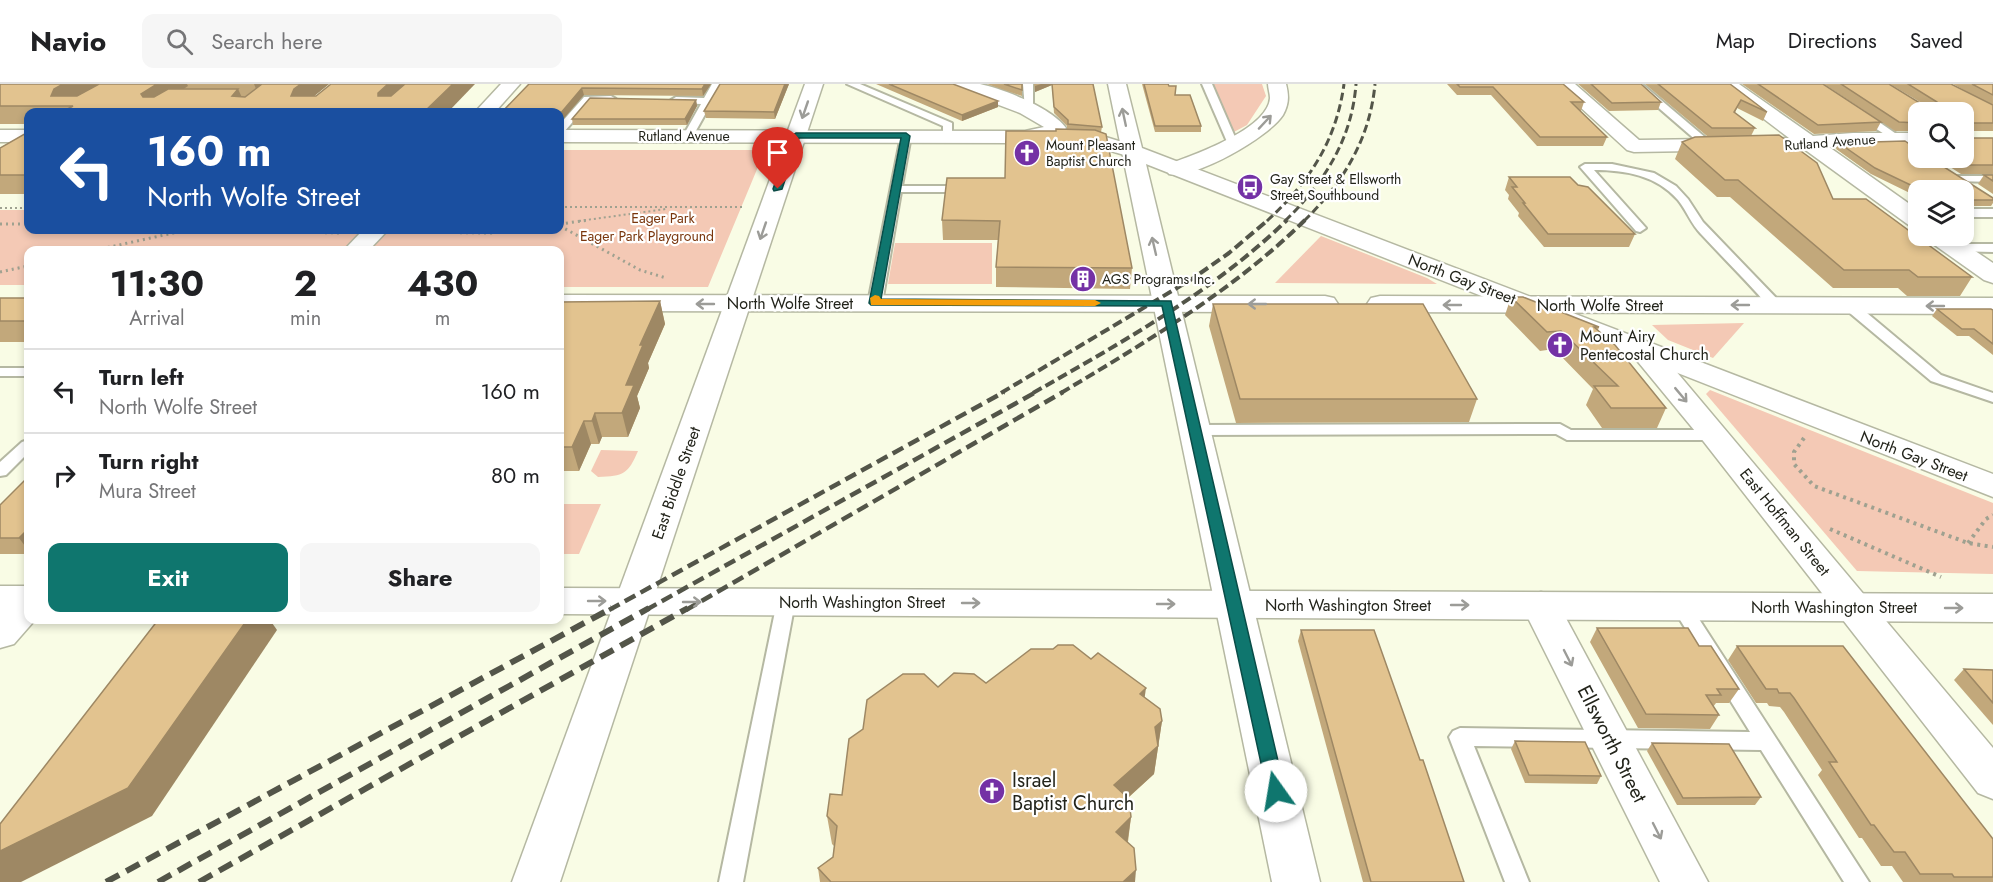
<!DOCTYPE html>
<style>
body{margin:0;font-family:Jost,sans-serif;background:#f6f6f6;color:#202124;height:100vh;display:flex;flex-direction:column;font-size:22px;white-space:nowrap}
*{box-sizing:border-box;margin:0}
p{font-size:20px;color:#757577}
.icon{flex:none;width:33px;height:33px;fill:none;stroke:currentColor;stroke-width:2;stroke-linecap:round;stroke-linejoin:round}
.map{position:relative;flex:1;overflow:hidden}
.side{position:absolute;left:24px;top:162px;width:540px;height:378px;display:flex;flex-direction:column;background:#fff;border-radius:12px;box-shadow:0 3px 9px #0003}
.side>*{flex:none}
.hud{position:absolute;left:24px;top:24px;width:540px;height:126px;border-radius:12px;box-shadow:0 3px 9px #0003;background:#1a4fa0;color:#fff;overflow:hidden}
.controls{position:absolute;left:1908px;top:18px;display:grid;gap:12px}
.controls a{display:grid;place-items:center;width:66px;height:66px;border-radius:12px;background:#fff;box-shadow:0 3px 9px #0003;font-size:30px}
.pin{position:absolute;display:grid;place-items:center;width:51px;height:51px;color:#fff;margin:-62px -26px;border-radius:50% 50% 50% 0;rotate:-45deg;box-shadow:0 0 6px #0007}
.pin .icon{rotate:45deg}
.me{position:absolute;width:66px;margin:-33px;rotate:347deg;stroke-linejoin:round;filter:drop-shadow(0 0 4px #0008)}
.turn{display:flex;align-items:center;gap:21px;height:126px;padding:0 24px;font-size:27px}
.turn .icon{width:78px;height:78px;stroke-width:2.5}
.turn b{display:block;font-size:42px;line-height:51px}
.eta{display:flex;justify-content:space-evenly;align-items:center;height:102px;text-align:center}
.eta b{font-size:36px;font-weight:700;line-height:42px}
.primary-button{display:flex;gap:12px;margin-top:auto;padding:12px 24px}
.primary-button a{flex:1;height:69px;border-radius:12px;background:#0f766e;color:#fff;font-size:24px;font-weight:700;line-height:69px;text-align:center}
.primary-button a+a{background:#f6f6f6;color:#202124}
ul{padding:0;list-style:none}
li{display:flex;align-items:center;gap:18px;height:84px;padding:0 24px;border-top:2px solid #e0e0e0}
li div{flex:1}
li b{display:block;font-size:22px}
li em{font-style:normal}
header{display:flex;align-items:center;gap:36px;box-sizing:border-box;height:84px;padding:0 30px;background:#fff;border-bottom:2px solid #e0e0e0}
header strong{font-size:28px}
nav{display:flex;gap:33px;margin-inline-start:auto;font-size:21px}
.search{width:420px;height:54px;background:#f6f6f6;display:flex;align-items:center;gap:15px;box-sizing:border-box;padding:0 21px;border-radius:12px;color:#757577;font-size:22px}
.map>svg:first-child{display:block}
.green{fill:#f4c9b5}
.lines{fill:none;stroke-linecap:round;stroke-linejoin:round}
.lane-casing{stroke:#b5b8a2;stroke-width:4}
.street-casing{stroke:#b5b8a2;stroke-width:3}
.secondary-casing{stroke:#b5b8a2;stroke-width:3}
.primary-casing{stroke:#b5b8a2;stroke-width:3}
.path-far2{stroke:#9fa190;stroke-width:2;stroke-dasharray:2 3;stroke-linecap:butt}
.path-far1{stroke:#9fa190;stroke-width:3;stroke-dasharray:2 4;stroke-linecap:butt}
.path{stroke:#9fa190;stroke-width:4;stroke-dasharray:3 4.5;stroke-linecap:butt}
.lane{fill:#fff;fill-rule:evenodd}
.street{fill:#fff;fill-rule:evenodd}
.secondary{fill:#fff;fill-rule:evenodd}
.primary{fill:#fff;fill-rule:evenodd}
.rail-far3{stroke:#535549;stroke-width:3;stroke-dasharray:8 4;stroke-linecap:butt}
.rail-far2{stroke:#535549;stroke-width:4;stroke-dasharray:10 4.5;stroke-linecap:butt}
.rail-far1{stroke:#535549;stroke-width:4.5;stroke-dasharray:12 6;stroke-linecap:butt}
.rail{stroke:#535549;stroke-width:6;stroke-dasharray:15 8;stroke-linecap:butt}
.wall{fill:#c2a87b}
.shaded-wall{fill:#9e8864}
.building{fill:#e2c38f;stroke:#9e8864;stroke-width:1.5}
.oneway{stroke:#9c9c98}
.route{fill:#0f766e;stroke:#0a4d48;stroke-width:1.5}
.slow{fill:#f59e0b}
.labels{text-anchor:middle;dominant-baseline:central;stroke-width:4.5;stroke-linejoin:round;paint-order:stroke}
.far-street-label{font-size:14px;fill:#23241b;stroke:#fff}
.far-poi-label{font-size:14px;fill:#23241b;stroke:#fff;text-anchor:start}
.far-park-label{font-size:14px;fill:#79360d;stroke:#fff}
.street-label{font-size:16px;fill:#23241b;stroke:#fff}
.poi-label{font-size:16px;fill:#23241b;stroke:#fff;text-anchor:start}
.near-street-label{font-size:20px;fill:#23241b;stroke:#fff}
.near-poi-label{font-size:20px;fill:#23241b;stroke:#fff;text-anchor:start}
</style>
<header>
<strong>Navio</strong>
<div class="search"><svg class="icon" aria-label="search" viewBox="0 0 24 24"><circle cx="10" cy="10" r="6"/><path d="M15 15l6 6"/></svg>Search here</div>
<nav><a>Map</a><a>Directions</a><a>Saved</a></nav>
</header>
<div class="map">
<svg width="1993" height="798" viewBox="0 0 1993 798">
<rect width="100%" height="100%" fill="#f9fce5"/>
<g class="green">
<path d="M1211,0h51l4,12 -19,29 -15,8z"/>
<path d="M560,66h205l-57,137h-148v-37h-532v35h-28v-75h28v20h532z"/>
<path d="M1321,152l106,42 10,6 -162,-1z"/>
<path d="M895,159h97v41h-104z"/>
<path d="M1744,239l-31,35 -45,-18 -16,-15z"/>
<path d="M1710,306l283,113v71l-136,-3 -151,-177z"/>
<path d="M601,366l37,1c-10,23 -14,25 -40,26l-7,-6z"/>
<path d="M560,420h41l-22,50h-19z"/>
</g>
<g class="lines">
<defs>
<g id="lane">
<path d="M712,0h10l-29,52 -9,2 -1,-2 18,-32 -25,-1 -5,-3 5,-3 28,1z"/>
<path d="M847,0h13l92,39v13l-9,2v-12z"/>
<path d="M1023,0h10v28l-8,-2z"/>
<path d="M1202,0h10l26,60 -1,2 -9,-2z"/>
<path d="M1631,0h11l71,60v4h-8z"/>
<path d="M611,12l5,3 -2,2 -24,1 -26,30 -4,1v-9l24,-27z"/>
<path d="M1858,29h8l52,36v7l-60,-39z"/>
<path d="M906,49l5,3 -9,50h64l6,3 -6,3h-65l-19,111 -7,4 -7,-4 33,-167z"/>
<path d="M1612,80l42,9 22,13 12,13 15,23 77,80 2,3 -2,3h-10c-22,-26 -46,-49 -69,-74 -10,-10 -14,-23 -23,-34 -22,-25 -53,-30 -84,-30l52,58 -6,4 -4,-1 -56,-64 5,-3z"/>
<path d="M1958,92h35v6l-39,-1 -2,-2z"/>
<rect x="1964" y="125" width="29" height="8"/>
<path d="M1955,160h38v8l-42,-1 -2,-3 2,-3z"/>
<path d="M1850,218l5,1 86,72 52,18v9l-62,-21 -86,-72 -2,-3 2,-3z"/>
<rect x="0" y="284" width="28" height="8"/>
<path d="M1560,340l11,6h144l8,5 -8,5h-148l-11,-6 -361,1 -8,-5 8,-5z"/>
<path d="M28,356v13l-22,22 -6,1v-14l22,-20z"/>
<path d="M786,511l7,2 2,5 -52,280h-24l58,-280 2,-5z"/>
<path d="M1681,516l7,2 181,280h-25l-83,-132 -287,-4 55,136h-24l-56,-145 4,-6 7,-3 290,4 -78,-125 2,-5z"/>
</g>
<g id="street">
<path d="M501,0h19l-25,28h-20z"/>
<path d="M952,0c9,0 19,0 28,0 24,5 72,24 86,44l-3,4 33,2 42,13 4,4 -4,4 -7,2 -37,-11 -73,-3 -461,-1v-12l465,1 19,-4 -24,-14 -66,-25z"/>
<path d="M1268,0h18c3,12 3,20 -3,31 -14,22 -89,65 -114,59l-3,-5 3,-5c25,-9 99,-35 101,-66 0,-4 -2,-10 -2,-14z"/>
<path d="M1555,0h20l64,56 150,-2 -71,-54h21l74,52 40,-3h65v12l-89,2 89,63v18l-8,-2 -106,-77 -170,3 -7,-2z"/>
<rect x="0" y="46" width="28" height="12"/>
<path d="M363,146h25l-19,20h-25z"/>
<path d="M1926,152h27l40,27v20l-9,-3 -55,-39z"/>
<path d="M1644,259l10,2 339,403v51l-15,-6 -274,-351 -70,-85 -4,-6 4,-6z"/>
<path d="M28,505v31h7l-21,24 -14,4v-39l15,-16z"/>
<path d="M1541,508l13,4 154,286h-48l-138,-276 6,-10z"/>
</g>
<g id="secondary">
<path d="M805,0h18l-263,798h-48z"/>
<path d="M1108,0h18l16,64 851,326v23l-847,-333 174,718h-48z"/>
</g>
<g id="primary">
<path d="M560,211l765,1 9,2 4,6 -4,6 -9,2 -765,-1z"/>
<path d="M1380,212l613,2v16l-613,-2 -9,-2 -4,-6 4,-6z"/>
<rect x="0" y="502" width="28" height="26"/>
<path d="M560,504l1433,6v28l-1433,-8z"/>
</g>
</defs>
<use href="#lane" class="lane-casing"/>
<use href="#street" class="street-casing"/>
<use href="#secondary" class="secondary-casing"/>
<use href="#primary" class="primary-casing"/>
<g class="path-far2">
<path d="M560,123h184"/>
<path d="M0,124h28"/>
<path d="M579,137l87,-12"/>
</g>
<g class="path-far1">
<path d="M0,140h28"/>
<path d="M560,140l29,-4"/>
<path d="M560,142l80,44 26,8"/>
<path d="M211,146l128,3"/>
<path d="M400,148l91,1 28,-3"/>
<path d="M96,166l91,-20"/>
<path d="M0,188l28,-6"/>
</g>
<g class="path">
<path d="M1804,354l-10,14v12l20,22 154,57 25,4"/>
<path d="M1830,445l111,48"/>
<path d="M1968,459l18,-24 7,-4"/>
</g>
<use href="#lane" class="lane"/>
<use href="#street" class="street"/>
<use href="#secondary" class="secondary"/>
<use href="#primary" class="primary"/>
<g class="rail-far3">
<path d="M1267,137c42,-39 69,-79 77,-137"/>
<path d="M1285,137c39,-38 67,-82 71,-137"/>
<path d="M1304,137c39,-38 66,-82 71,-137"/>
</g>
<g class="rail-far2">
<path d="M1001,309l191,-114 37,-26 39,-33"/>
<path d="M1033,309c88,-50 181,-102 254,-173"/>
<path d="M1061,309c85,-51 173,-103 244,-173"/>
</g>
<g class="rail-far1">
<path d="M609,526l395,-218"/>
<path d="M646,526l390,-218"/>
<path d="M686,526l377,-218"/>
</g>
<g class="rail">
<path d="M106,798l506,-274"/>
<path d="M158,798l491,-274"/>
<path d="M199,798l489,-274"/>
</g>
</g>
<g class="wall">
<path d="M0,0h329l-15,12 134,16h-420v12h-28z"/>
<path d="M529,0h182l-8,12 -119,-1 -24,17z"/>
<path d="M789,0l-14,35 -69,-1 -2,-7z"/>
<path d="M876,0h77l45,23 -36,14z"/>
<path d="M987,0h35v12z"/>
<path d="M1034,0h59l9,43 -1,5 31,136 -2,21 -134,-2v-20l2,-27h-55l-1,-20 63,-42 51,-47 11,-2v-3l-13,-13 -2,-28 -17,7z"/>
<path d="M1142,0h26l1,2 6,9 26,31v6h-46z"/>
<path d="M1447,0h116l21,18 -3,9h-2l28,26 -4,9h-66l-46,-51h-34z"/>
<path d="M1578,0h63l20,18 -3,8 -49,1z"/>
<path d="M1645,0h85l37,28 -4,9 -26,-13 -2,5 20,15 -4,8 82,63 139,78 -12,19h-53l-9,-8h-65l-103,-91h-13l-42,-38 7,-17 25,-6z"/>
<path d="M1742,0h81l58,38 -5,9 -62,3z"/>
<path d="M1824,0h65l34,21h2l-35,-21h61l18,9 -16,-9h40v47h-26l1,7h25v36h-32l-25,-16h28l-46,-46v19h-23z"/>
<path d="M696,16l1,6 -10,19h-114l-1,-6z"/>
<path d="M28,48v62h-28v-46z"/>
<path d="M1839,59l154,55v5l-2,3h-27v-16h-46v7l-47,-23 -35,-25z"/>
<path d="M1984,91h9v19l-15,-10z"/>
<path d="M1509,93l69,8 57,49 -6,13h-85l-26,-31 1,-3 -11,-14 1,-4 -4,-5z"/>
<path d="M1511,213l88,30 -1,3 68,78 -9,20h-55l-16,-23 7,-16 -39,-40 -14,2 -35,-36z"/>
<rect x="0" y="214" width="28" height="44"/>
<path d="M660,217l5,23 -17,39 1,5 -12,28 3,12 -12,29h-26l-3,7h-8l-12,27h-19v-169z"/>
<path d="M1213,220l264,95 -8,23 -233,1 -27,-97z"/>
<path d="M1937,225l56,1v45l-24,-19h-12l-25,-20z"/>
<path d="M28,393v77h-28v-49z"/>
<path d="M1597,544l102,18 40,43 -10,14h-13l-3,4 6,8 -9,14 -72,-1 -48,-86z"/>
<path d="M1301,546l163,252h-101l-65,-241z"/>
<path d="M1737,562l256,193v43h-90l-11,-16h-11l-19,-28h-3l-41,-63 4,-5 -38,-58 -4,-5 -11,-1 -2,-3h-11l-28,-43z"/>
<path d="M1091,575l54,39 17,23 -8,53 -26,24 3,19 -3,25 7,40h-315l-2,-14 15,-11 1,-11 -2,-2 -5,-28 15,-21 96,-108 48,-4z"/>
<path d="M1964,585l29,1v55l-39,-45z"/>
<path d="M1515,657l86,35 -4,8 -72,-1 -14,-34z"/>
<path d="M1652,659l109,54 -6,8h-78l-30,-54z"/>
</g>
<g class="shaded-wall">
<path d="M63,0h39l-38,22 -13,-10 3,-7z"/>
<path d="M157,0h30l1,2 -38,26 -9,-18z"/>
<path d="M254,0h22l-17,12z"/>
<path d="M301,0h28l-27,22 -11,-10 3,-7z"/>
<path d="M388,0h26l-30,28 -6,-16v-3z"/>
<path d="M453,0h22l-27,28h-24z"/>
<path d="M705,0h6l-8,12 -1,-7z"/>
<path d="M785,0h4l-14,35 -1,-7z"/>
<path d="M1041,0h11v1l-17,7v-6z"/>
<path d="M582,4l2,7 -24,28v-9z"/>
<path d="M238,5l8,17 -14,-10z"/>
<path d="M696,16l1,6 -10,19 -2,-6z"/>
<path d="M998,17v6l-36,14v-6z"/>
<path d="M660,217l5,23 -17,39 1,5 -12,28 3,12 -12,29 -6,-24 4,-28 14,-40z"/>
<path d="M595,329l7,24 -3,7 -7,-23z"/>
<path d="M584,337l7,23 -12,27 -7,-24z"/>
<path d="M28,445v21l-9,-12z"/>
<path d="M247,536h23l7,10 -125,186 -131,66h-21v-31z"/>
<path d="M1146,604l-4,28 -2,-22z"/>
<path d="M1162,637l-8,53 -43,39 3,-28 41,-58z"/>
<path d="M1131,733l-4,28 -11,-13z"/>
<path d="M1136,786l-1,12h-12z"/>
</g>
<g class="building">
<path d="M0,0h63l-9,5 -3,7h26l22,-12h58l-16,10 2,3h11l14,-8h70l-6,7 13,1 17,-13h39l-7,5 -3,7h25l15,-12h57l-10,9v3h13l14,-12h48l-29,28h-362l11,-6h-73z"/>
<path d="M529,0h176l-3,5 -120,-1 -22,26v-2h-58z"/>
<path d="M720,0h65l-11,28 -70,-1z"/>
<path d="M889,0h64l45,17 -36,14z"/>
<path d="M1004,0h18v6z"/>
<path d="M1052,0h41l9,43 -34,-3v-4l-14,-13z"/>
<path d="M1144,0h24l1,2h7l-1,9h15l11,31h-46z"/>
<path d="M1457,0h106l21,18h-13l36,35h-67l-47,-50h-33z"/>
<path d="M1591,0h50l20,18 -49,1z"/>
<path d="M1658,0h72l37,28 -26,-12 -7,12 21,16h-43z"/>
<path d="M1758,0h65l58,38 -63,3z"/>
<path d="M1841,0h48l34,21h14v-3l-29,-18h43l42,21v18h-26l1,15h25v27h-27l-11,-7h9v-46h-46v11l-19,-1z"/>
<path d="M1972,0h21v11z"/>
<path d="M590,14l106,2 -11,19h-113z"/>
<path d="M1056,45l39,1 11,4 26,134 -136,-1 4,-46 -58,-1 5,-42h58l1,-47h50z"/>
<path d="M28,48v43h-28v-27z"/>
<path d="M1779,51l38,28 16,36h33l106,78h-54l-9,-7h-65l-106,-90h-13l-43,-38 13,-5z"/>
<path d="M1905,57l13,9v8h12l63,40v2h-29v-10h-43l-46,-22 -36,-25z"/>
<path d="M1984,91h9v6z"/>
<path d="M1509,93h61l8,8 10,2 47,47h-87l-25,-31h2l-13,-16h5z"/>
<path d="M1511,213h12l76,30h-5l21,18 51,63h-55l-17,-22h24l-57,-55 -14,1z"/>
<rect x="0" y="214" width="28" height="23"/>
<path d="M660,217l-20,44h3l-17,40h8l-12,28h-27l-3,8h-8l-12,26h-12v-145z"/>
<path d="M1213,220h210l54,95h-237z"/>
<path d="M1937,225h54l2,1v34l-19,-15h-12z"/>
<path d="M28,393v52l-9,9h-19v-33z"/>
<path d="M158,536h89l-119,168 -128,63v-27z"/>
<path d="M1597,544h91l11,18h12l28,43h-22l4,6h-15l13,20 -73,-1z"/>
<path d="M1301,546h73l46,130h3l41,122h-93z"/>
<path d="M1058,561h15l18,14 7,-6 48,35 -6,6 20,15 2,12 -7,6 3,19 -44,39 15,14 2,18 -15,15 18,16 2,22 -13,12h-292l-13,-14 15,-11 4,-31 -10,-10 3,-22 12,1 7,-56 14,-10 4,-29 36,-26h21l14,13 16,-14 20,1 12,9 45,-34h22z"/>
<path d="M1737,562h106l150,193v38h-39l-2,-3h-32l-15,-22h-11l-20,-27h-3l-42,-63h8l-43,-64 -4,-5h-11l-2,-4h-11z"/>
<path d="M1964,585l29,1v33z"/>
<path d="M1515,657l70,1 16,34 -72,-1z"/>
<path d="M1652,659l77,1 32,53 -78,1z"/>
</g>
<defs><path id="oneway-shaft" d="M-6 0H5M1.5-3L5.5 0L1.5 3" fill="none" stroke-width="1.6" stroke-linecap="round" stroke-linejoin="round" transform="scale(1.5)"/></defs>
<g class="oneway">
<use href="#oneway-shaft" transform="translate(805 26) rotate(109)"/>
<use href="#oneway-shaft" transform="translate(1124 33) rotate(-102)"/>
<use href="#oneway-shaft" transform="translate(1265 38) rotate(-47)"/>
<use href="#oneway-shaft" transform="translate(763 147) rotate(109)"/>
<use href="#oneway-shaft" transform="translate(1154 162) rotate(-103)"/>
<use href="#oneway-shaft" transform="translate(705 220) rotate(-180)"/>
<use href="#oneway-shaft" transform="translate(1257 220) rotate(-180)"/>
<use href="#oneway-shaft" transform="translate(1452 221) rotate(-180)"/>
<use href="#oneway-shaft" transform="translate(1740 221) rotate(-180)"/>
<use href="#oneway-shaft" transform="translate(1935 222) rotate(-180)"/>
<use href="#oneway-shaft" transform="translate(1681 311) rotate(50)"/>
<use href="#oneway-shaft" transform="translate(597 517)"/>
<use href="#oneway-shaft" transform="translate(692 518)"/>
<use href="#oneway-shaft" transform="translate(971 519)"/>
<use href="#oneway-shaft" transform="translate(1166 520)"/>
<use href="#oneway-shaft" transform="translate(1460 521)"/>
<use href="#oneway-shaft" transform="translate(1954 524)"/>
<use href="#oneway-shaft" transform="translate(1568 574) rotate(63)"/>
<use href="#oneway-shaft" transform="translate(1657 747) rotate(63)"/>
</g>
<path class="route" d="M796,49h110l4,3 -29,163 290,2 114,490 -3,5 -6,3 -7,-3 -2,-5 -105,-485 -291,-1 -2,-2 32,-165h-102l-17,51 -8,2 -1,-2 19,-53z"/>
<path class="slow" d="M875,211l4,1 2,3 214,1 6,3 -6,3 -224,-1 -1,-7z"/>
<defs>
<symbol id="church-disc" viewBox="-11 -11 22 22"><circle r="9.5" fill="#7431a5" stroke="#fff"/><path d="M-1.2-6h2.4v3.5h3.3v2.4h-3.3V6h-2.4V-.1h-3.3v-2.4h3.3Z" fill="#fff"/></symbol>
<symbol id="bus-disc" viewBox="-11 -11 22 22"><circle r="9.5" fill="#7431a5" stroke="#fff"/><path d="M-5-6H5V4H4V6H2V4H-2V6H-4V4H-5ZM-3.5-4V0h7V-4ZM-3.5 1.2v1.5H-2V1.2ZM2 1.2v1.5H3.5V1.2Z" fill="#fff"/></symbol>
<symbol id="building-disc" viewBox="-11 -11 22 22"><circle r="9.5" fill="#7431a5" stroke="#fff"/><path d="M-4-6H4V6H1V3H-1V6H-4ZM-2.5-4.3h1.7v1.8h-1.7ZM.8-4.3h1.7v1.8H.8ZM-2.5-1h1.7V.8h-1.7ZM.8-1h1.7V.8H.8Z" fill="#fff"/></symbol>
</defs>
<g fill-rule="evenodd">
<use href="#church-disc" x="1012" y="54" width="30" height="30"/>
<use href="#bus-disc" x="1235" y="88" width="30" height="30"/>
<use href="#building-disc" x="1068" y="180" width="30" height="30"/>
<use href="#church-disc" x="1545" y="246" width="30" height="30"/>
<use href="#church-disc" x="977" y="692" width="30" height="30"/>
</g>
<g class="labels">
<g class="far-street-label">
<text x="684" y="52">Rutland Avenue</text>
<text transform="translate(1830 58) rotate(-4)">Rutland Avenue</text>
</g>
<g class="far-poi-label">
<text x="1046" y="61">Mount Pleasant<tspan x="1046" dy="16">Baptist Church</tspan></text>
<text x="1270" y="95">Gay Street &amp; Ellsworth<tspan x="1270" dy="16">Street Southbound</tspan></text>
<text x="1102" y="195">AGS Programs Inc.</text>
</g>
<g class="far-park-label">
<text x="663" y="134">Eager Park</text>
<text x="647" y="152">Eager Park Playground</text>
</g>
<g class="street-label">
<text transform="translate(1462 195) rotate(21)">North Gay Street</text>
<text x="790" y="219">North Wolfe Street</text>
<text x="1600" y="221">North Wolfe Street</text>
<text transform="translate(1914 372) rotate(21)">North Gay Street</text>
<text transform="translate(676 399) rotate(-71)">East Biddle Street</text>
<text transform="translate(1785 438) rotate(51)">East Hoffman Street</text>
<text x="862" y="518">North Washington Street</text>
<text x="1348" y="521">North Washington Street</text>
<text x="1834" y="523">North Washington Street</text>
</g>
<g class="poi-label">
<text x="1580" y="252">Mount Airy<tspan x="1580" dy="18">Pentecostal Church</tspan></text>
</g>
<g class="near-street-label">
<text transform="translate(1612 660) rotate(63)">Ellsworth Street</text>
</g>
<g class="near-poi-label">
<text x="1012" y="696">Israel<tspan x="1012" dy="23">Baptist Church</tspan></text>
</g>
</g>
</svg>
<div class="controls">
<a><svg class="icon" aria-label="search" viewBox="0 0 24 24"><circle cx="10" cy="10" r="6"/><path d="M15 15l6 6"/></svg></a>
<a><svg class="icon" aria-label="layers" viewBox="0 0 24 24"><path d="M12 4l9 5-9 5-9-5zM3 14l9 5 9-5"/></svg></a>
</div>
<div class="pin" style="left:778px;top:105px;background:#d93025"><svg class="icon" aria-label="arrive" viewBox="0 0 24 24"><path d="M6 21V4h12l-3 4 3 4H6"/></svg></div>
<svg class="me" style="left:1276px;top:707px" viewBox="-20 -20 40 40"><circle r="19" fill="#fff"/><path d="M0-13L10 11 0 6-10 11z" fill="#0f766e"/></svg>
<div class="hud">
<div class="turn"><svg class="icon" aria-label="left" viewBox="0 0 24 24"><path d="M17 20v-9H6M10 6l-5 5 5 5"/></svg><div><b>160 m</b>North Wolfe Street</div></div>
</div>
<section class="side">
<div class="eta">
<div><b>11:30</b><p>Arrival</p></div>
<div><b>2</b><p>min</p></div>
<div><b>430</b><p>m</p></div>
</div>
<ul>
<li><svg class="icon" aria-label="left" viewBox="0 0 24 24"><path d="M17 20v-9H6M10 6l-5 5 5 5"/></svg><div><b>Turn left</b><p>North Wolfe Street</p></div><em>160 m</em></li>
<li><svg class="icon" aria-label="right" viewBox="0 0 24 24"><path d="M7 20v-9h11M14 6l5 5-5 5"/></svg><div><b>Turn right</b><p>Mura Street</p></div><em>80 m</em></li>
</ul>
<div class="primary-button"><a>Exit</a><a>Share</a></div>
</section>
</div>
